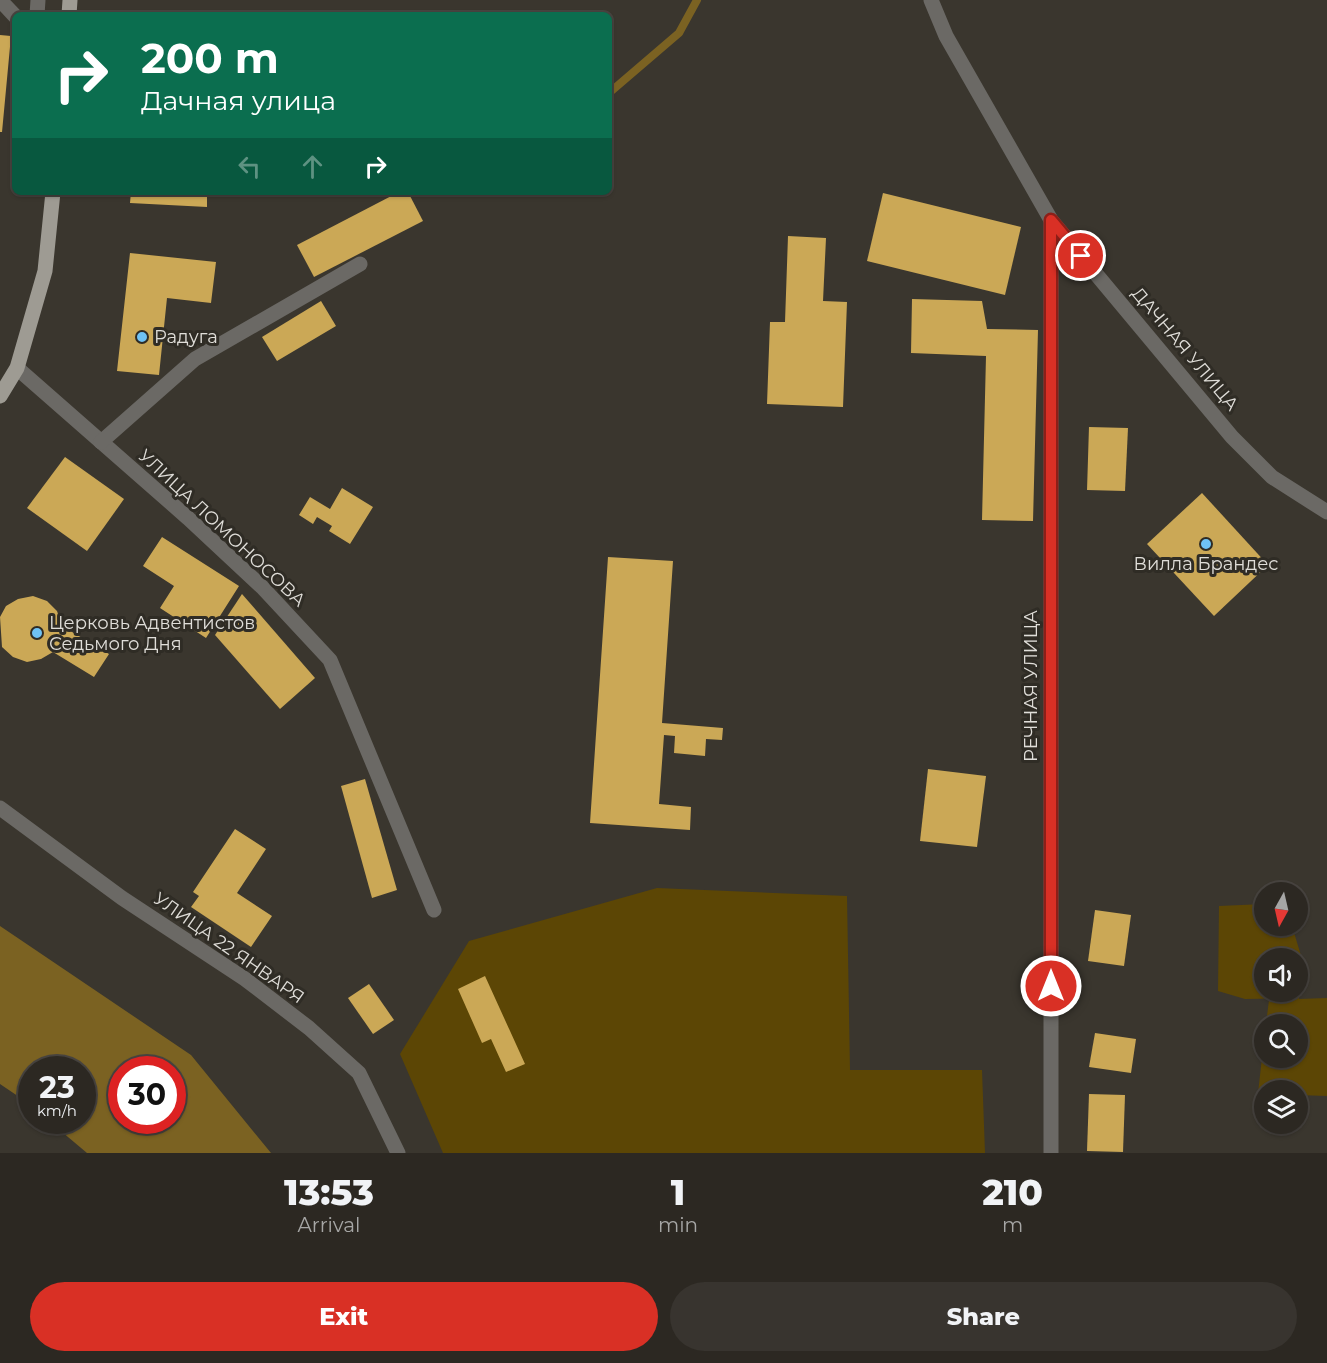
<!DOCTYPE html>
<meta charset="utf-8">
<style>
body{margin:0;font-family:Montserrat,sans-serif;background:#38342f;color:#f1f3f6;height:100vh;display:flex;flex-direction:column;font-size:22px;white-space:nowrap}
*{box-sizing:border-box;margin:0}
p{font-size:20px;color:#a6a6a5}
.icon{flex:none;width:33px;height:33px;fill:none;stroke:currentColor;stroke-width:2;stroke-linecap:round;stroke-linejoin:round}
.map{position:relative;height:1153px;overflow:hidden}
.sheet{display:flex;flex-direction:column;background:#2c2822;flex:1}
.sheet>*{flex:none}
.banner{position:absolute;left:12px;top:12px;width:600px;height:183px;border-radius:9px;box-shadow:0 2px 4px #0004,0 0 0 2px #484440;background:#0b6e4f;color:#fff;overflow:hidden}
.needle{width:39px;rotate:188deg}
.tools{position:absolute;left:1254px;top:882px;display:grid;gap:12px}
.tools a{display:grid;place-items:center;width:54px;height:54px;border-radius:50%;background:#2c2822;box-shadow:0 2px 4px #0004,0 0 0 2px #484440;font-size:30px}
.speed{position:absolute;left:18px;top:1056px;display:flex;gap:12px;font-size:30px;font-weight:700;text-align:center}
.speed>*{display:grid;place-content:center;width:78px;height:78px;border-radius:50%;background:#2c2822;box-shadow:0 2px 4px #0004,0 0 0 2px #484440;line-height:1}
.speed small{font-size:15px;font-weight:400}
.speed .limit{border:9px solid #d22;background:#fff;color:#111}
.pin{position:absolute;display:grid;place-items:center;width:51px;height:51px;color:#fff;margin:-26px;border:3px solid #fff;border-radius:50%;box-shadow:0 2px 6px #0007}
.me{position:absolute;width:66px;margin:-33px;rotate:0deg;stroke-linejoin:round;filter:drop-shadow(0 0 4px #0008)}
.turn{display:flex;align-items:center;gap:21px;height:126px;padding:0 30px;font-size:27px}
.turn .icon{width:78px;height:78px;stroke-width:2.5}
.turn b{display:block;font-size:42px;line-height:51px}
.lanes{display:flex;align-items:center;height:57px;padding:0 30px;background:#0003;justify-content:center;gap:30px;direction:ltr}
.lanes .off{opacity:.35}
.eta{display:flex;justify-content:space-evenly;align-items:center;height:102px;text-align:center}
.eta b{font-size:36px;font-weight:800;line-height:42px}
.button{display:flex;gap:12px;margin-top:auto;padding:12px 30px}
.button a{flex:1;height:69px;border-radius:36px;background:#d93025;color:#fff;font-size:24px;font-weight:800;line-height:69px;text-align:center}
.button a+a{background:#38342f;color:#f1f3f6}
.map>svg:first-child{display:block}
.green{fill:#5c4605;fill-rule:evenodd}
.water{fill:#7b6222;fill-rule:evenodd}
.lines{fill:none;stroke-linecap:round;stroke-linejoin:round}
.stream{stroke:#7b6222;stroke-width:8}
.building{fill:#cba856}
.minor{stroke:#6b6965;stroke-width:15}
.major{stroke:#9e9b93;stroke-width:15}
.route-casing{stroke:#8d1f18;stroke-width:15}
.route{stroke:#d93025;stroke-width:10}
.poi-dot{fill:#6fc2f4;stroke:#2f2c25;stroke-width:2}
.labels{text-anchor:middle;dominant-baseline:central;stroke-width:6;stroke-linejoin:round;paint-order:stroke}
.poi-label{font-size:18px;fill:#e0ded9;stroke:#2f2c25;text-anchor:start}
.street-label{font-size:18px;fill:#e0ded9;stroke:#2f2c25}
</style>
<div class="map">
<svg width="1327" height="1153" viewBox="0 0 1327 1153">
<rect width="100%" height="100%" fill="#3a362e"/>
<g class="green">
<path d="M657,888l190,8 3,174h132l3,83h-542l-43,-99 69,-113z"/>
<path d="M1264,904v22h28l11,36 -4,37 28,-1v98l-29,-1v-5h-34v4l-6,-1 6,-53v18h34v-34h-32l3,-24 29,-2 -53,1 -27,-8 1,-85zM1264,958h34v34h-34z"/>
</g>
<path class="water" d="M0,926l191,129 80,98h-184l-38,-32 33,-1v-50h-50l-1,35 -31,-21zM122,1070h50v50h-50z"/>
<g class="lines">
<path class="stream" d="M609,93l70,-60 18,-33"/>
</g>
<g class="building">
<path d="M0,35l11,1 -9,96h-2z"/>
<path d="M131,192h76v15l-77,-4z"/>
<path d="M399,192h9l15,29 -109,56 -17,-32z"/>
<path d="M883,193l138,34 -16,68 -138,-34z"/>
<path d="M788,236l38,2 -3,63 24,1 -4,105 -76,-3 3,-82h15z"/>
<path d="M130,253l86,9 -5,41 -44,-5 -8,77 -42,-4z"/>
<path d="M912,299l70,2 5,28 51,1 -5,191 -51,-1 4,-164 -75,-3z"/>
<path d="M321,301l15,25 -59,35 -15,-24z"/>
<path d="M1089,427l39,1 -3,63 -38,-1z"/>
<path d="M65,457l59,42 -37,52 -60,-43z"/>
<path d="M342,488l31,19 -23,37 -21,-13 3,-5 -15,-9 -4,7 -14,-9 11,-18 20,12z"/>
<path d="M1202,493l66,72 -54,51 -67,-72z"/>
<path d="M162,537l77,49 -33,52 -46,-30 14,-22 -31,-20z"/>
<path d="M608,557l65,4 -11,162 61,5 -1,12 -16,-1 -1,17 -31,-3 1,-17 -11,-1 -5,69 32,3 -1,23 -100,-7z"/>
<path d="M242,594l73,84 -35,31 -65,-74z"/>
<path d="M33,596l14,5 10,10 5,15 47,28 -15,23 -41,-25 -12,7 -14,3 -14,-5 -11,-10 -2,-30 6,-11 12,-7z"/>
<path d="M928,769l58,7 -9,71 -57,-6z"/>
<path d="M365,779l32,111 -25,8 -31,-112z"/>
<path d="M235,829l31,20 -29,44 35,23 -21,31 -60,-40 8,-11 -6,-4z"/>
<path d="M1095,910l36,5 -7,51 -36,-5z"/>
<path d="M485,976l40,88 -19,8 -15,-33 -9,4 -24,-54z"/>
<path d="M369,984l25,36 -21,14 -25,-36z"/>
<path d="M1095,1033l41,6 -5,34 -42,-6z"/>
<path d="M1089,1094l36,1 -2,57 -36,-1z"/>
</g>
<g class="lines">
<g class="minor">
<path d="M0,0l15,16"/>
<path d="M931,0l15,36 105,184 181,217 40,40 55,35"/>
<path d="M37,15l1,-15"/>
<path d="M1051,220v933"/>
<path d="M17,368l171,150 74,69 68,73 104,250"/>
<path d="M101,442l94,-83 165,-95"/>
<path d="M0,808l122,90 123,81 64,49 50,45 39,80"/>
</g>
<g class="major">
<path d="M69,15l1,-15"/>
<path d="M0,396l17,-28 28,-97 8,-79"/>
</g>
</g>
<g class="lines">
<defs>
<path id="route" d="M1051,986v-766l30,36"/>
</defs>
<use href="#route" class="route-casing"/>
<use href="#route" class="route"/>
</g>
<g class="poi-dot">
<circle cx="142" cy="337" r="6"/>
<circle cx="1206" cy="544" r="6"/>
<circle cx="37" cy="633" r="6"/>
</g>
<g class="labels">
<g class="poi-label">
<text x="154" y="337">Радуга</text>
<text x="1206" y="564" text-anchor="middle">Вилла Брандес</text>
<text x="49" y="623">Церковь Адвентистов<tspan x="49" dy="21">Седьмого Дня</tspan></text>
</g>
<g class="street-label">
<text transform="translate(1185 349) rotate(50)">ДАЧНАЯ УЛИЦА</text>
<text transform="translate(222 528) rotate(43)">УЛИЦА ЛОМОНОСОВА</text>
<text transform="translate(1031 686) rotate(-90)">РЕЧНАЯ УЛИЦА</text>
<text transform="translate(229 948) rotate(35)">УЛИЦА 22 ЯНВАРЯ</text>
</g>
</g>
</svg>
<div class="tools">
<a><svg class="needle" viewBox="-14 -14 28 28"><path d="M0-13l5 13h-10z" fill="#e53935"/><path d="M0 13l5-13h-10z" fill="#a6a6a5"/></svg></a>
<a><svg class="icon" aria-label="sound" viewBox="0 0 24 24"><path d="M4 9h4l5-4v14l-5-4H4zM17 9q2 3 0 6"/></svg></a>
<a><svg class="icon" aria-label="search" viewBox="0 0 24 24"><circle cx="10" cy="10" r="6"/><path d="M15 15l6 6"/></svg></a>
<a><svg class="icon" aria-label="layers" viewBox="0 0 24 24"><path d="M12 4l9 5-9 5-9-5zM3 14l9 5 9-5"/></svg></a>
</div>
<div class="speed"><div>23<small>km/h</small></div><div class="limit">30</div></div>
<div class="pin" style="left:1081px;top:256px;background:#d93025"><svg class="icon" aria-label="arrive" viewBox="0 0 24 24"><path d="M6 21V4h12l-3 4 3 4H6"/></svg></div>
<svg class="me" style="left:1051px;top:986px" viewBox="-20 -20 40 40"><circle r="17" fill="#d93025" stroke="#fff" stroke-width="3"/><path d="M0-11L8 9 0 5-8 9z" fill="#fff"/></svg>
<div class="banner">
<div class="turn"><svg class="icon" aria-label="right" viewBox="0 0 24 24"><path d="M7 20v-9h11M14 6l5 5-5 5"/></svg><div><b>200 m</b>Дачная улица</div></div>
<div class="lanes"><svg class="icon off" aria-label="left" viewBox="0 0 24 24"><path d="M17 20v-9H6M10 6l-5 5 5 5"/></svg><svg class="icon off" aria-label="ahead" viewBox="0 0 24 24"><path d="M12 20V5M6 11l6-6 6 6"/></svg><svg class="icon" aria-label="right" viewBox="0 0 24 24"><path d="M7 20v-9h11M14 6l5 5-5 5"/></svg></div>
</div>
</div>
<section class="sheet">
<div class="eta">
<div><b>13:53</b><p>Arrival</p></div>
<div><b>1</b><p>min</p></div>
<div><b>210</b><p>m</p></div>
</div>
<div class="button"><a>Exit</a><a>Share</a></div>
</section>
